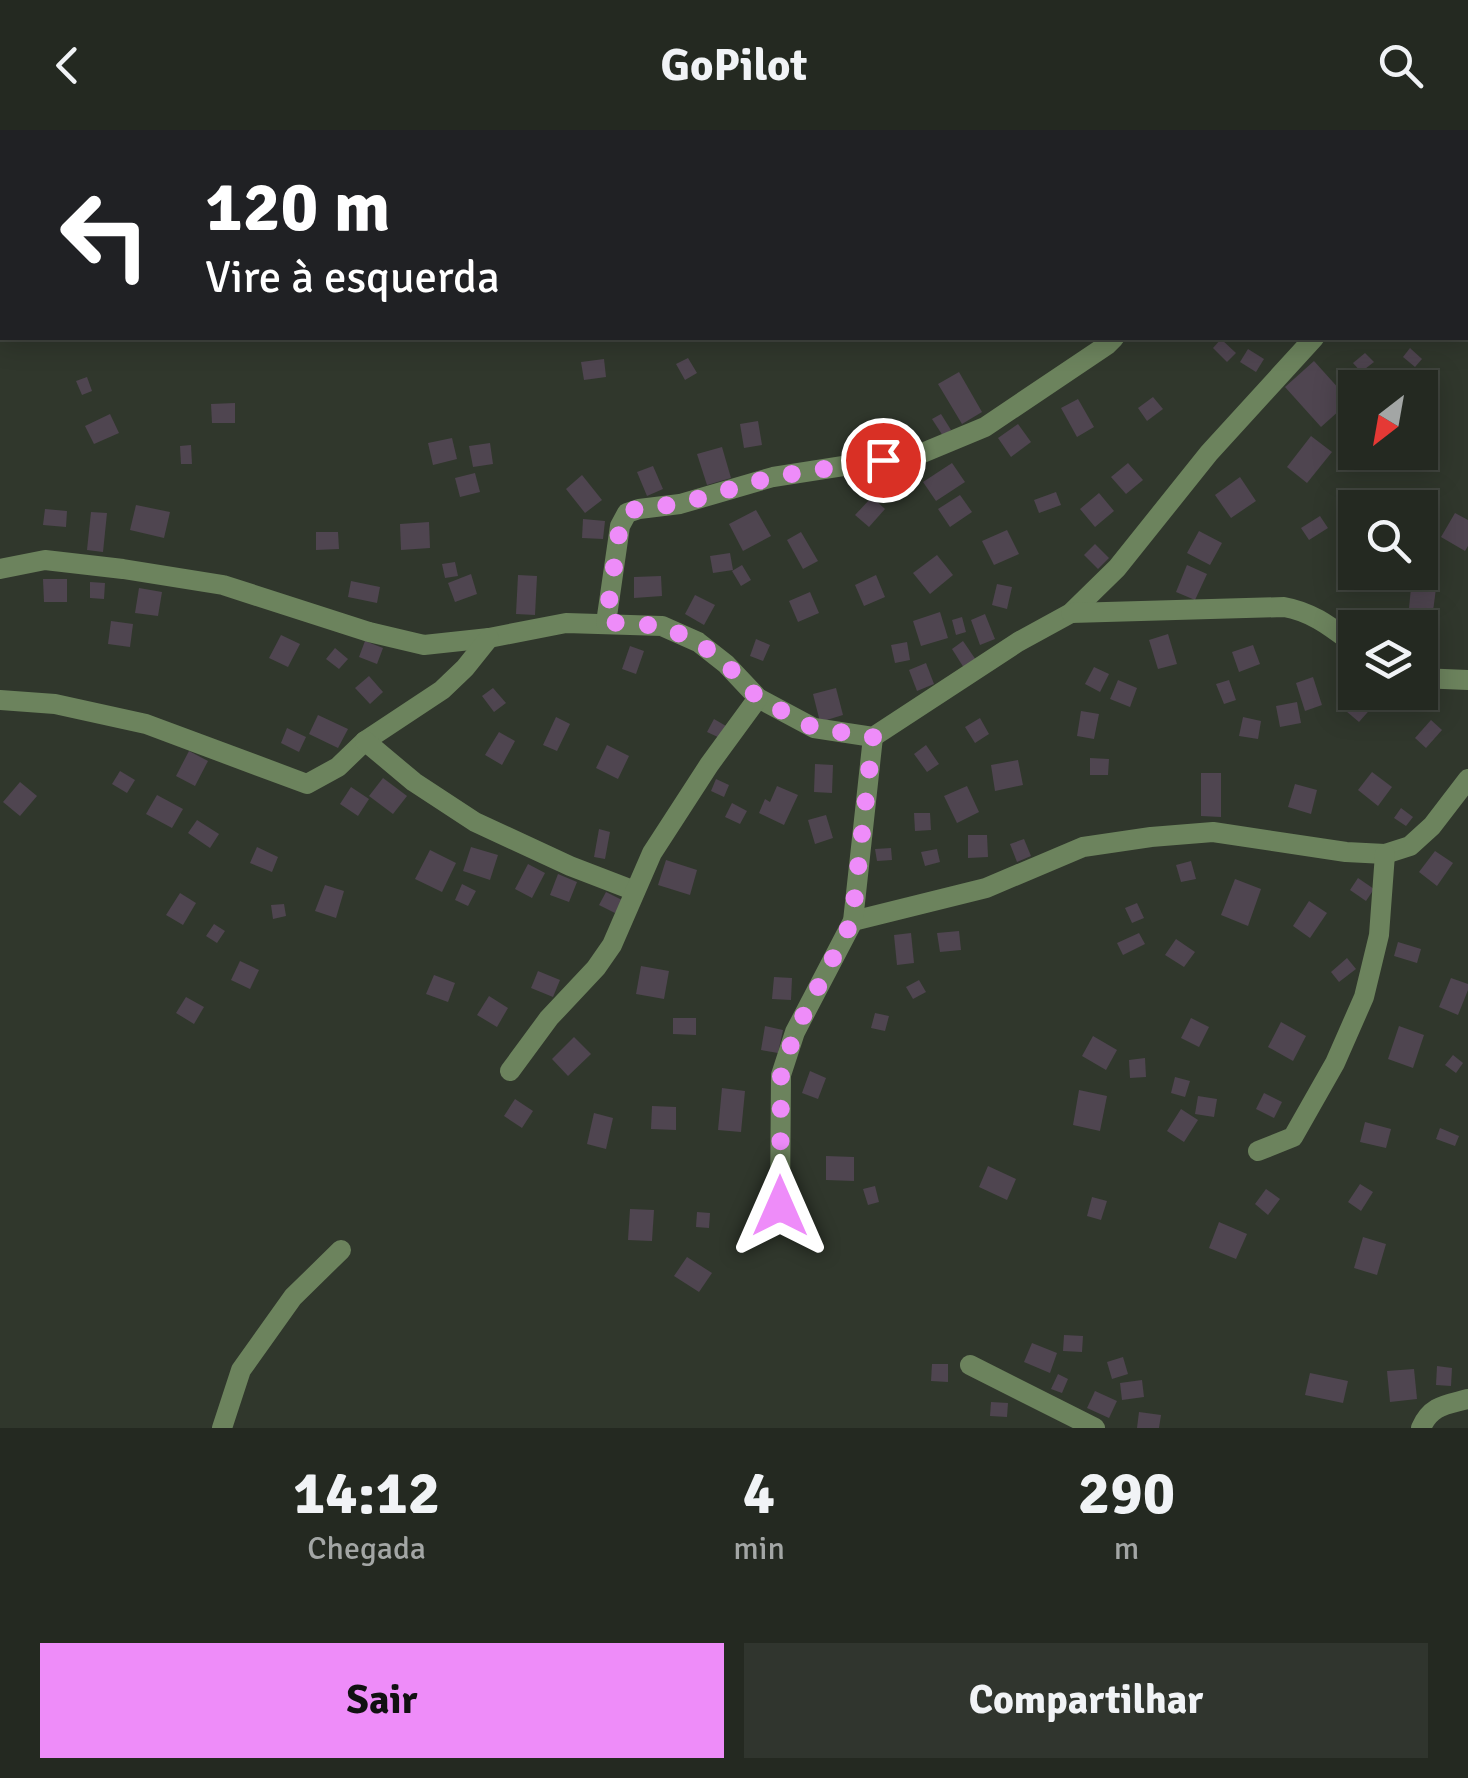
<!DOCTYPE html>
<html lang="pt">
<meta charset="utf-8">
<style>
body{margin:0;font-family:Signika,sans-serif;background:#30352e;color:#f1f3f6;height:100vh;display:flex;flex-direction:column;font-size:38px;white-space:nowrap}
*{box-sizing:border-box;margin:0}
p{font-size:32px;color:#a3a6a5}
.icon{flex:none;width:55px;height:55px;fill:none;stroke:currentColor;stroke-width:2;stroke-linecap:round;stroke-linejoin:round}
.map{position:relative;height:1298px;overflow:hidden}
.sheet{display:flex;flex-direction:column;background:#242921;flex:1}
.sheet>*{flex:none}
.banner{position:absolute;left:0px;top:0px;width:1470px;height:210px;box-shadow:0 5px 25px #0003,0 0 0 2px #41453f;background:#202124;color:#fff;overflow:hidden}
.needle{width:65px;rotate:211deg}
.buttons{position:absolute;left:1338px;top:240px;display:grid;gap:20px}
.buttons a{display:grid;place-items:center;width:100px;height:100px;border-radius:0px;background:#242921;box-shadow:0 5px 25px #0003,0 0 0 2px #41453f;font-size:50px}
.pin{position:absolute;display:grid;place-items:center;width:85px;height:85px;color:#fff;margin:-42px;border:5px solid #fff;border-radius:50%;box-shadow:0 2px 10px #0007}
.me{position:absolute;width:110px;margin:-55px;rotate:0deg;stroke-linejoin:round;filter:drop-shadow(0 0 8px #0008)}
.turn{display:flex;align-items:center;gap:35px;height:210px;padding:0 40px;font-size:45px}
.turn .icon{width:130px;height:130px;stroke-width:2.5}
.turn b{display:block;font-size:70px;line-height:85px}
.eta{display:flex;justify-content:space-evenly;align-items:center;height:170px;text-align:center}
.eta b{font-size:60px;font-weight:700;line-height:70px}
.primary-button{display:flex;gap:20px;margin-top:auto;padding:20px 40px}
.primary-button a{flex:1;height:115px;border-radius:0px;background:#ee8cf9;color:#111;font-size:40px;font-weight:700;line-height:115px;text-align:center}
.primary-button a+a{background:#30352e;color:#f1f3f6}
header{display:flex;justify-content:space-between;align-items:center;height:130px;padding:0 40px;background:#242921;font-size:45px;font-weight:700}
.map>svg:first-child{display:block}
.building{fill:#4f4550}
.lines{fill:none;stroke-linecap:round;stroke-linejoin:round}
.street{stroke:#6c835d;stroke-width:20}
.route{stroke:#ee8cf9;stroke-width:18;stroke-dasharray:0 32.4}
</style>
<header><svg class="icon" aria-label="back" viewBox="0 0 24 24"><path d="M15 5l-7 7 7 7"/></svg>GoPilot<svg class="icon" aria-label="search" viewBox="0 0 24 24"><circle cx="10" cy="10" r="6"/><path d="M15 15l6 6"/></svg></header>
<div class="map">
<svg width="1468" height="1298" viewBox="0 0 1468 1298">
<rect width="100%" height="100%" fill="#30372c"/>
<g class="building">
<path d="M1221,209l15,14 -9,9 -14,-14z"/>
<path d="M1410,218l12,11 -7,8 -12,-10z"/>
<path d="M1248,219l16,10 -8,13 -16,-10z"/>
<path d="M1365,223l9,9 -13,10 -8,-9z"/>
<path d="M688,228l9,15 -12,7 -9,-16z"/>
<path d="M604,229l2,18 -22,3 -3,-18z"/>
<path d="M1314,231l36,40 -29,26 -36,-40z"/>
<path d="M959,242l23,40 -20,12 -24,-40z"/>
<path d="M87,247l5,14 -10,4 -6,-14z"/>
<path d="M1153,267l10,12 -16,12 -9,-13z"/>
<path d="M1078,269l16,28 -17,10 -16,-29z"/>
<path d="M235,273v20h-23l-1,-19z"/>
<path d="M110,284l9,19 -25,11 -9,-18z"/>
<path d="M941,284l10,16 -8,6 -11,-17z"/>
<path d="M758,291l4,24 -18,3 -4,-24z"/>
<path d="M1018,294l13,18 -20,15 -13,-19z"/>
<path d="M1311,306l21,16 -25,31 -20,-16z"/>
<path d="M452,308l5,21 -24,6 -5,-22z"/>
<path d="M490,313l3,21 -20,3 -4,-21z"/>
<path d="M191,315l1,19h-11l-1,-18z"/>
<path d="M722,317l9,31 -24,7 -10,-31z"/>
<path d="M952,333l13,19 -29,19 -13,-19z"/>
<path d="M1128,333l15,17 -17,14 -15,-17z"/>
<path d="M653,336l10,23 -16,7 -10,-24z"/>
<path d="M475,343l5,19 -20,5 -5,-19z"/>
<path d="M582,345l20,25 -17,13 -19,-24z"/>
<path d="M1240,347l16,24 -25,17 -16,-23z"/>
<path d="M1056,362l5,13 -22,8 -5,-13z"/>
<path d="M1099,363l15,18 -19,16 -15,-18z"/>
<path d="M960,365l12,17 -22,15 -12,-18z"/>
<path d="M872,367l13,12 -16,18 -14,-12z"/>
<path d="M136,375l34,7 -6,26 -34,-8z"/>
<path d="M45,379l22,2 -1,16 -23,-2z"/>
<path d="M756,380l15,26 -28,15 -14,-27z"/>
<path d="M91,382l16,1 -4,39 -16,-2z"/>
<path d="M1455,383l13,7v26l-3,5 -24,-14z"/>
<path d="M1320,386l8,12 -19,12 -8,-12z"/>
<path d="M583,389l22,2 -2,18 -21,-1z"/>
<path d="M429,392l1,26 -29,2 -1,-26z"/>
<path d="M1007,400l12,24 -25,11 -12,-24z"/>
<path d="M1199,401l23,12 -12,22 -23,-12z"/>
<path d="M316,402h22l1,17 -23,1z"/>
<path d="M801,402l17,29 -15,8 -16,-29z"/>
<path d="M1095,414l14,14 -11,11 -14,-14z"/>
<path d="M730,423l3,17 -20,3 -3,-17z"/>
<path d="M937,425l16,20 -23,19 -17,-21z"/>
<path d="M455,432l3,14 -13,2 -3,-14z"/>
<path d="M742,435l9,15 -10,6 -9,-15z"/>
<path d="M1187,435l20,9 -12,26 -19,-8z"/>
<path d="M471,444l6,20 -22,8 -7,-19z"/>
<path d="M518,445l19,1 -2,39 -19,-1z"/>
<path d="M876,445l9,22 -21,9 -9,-21z"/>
<path d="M661,446l1,20 -28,2v-21z"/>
<path d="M1412,448l25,3 -4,30 -24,-3z"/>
<path d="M43,449h24v23h-23z"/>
<path d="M351,451l29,6 -3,16 -29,-6z"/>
<path d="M90,452l15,1 -1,16 -14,-1z"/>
<path d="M997,454l15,3 -5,22 -15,-4z"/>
<path d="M139,458l23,4 -4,24 -23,-3z"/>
<path d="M810,462l9,21 -21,9 -9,-21z"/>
<path d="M695,465l20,10 -11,20 -19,-11z"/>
<path d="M940,482l8,26 -27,8 -8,-25z"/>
<path d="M985,484l10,25 -15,6 -9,-25z"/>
<path d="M962,487l4,15 -10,3 -4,-15z"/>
<path d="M111,491l22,3 -3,23 -22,-3z"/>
<path d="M1168,504l9,30 -19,5 -9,-29z"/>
<path d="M281,505l19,9 -12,23 -19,-9z"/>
<path d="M756,509l14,6 -7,16 -13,-5z"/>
<path d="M365,511l18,7 -6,16 -18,-7z"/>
<path d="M963,511l13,19 -12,8 -12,-19z"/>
<path d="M907,512l3,18 -15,3 -4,-18z"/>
<path d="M1253,515l7,19 -21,8 -7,-20z"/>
<path d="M630,516l14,5 -8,23 -14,-5z"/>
<path d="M335,518l13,11 -9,10 -13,-10z"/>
<path d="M926,533l8,21 -17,7 -8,-21z"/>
<path d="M1094,537l15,7 -9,18 -15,-8z"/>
<path d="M369,546l14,16 -13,12 -15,-16z"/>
<path d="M1313,547l9,28 -17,6 -9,-28z"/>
<path d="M1118,550l19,8 -7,19 -20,-8z"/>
<path d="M1229,550l7,20 -12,4 -8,-20z"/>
<path d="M493,558l13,15 -12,9 -12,-16z"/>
<path d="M836,558l7,27 -23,7 -7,-28z"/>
<path d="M1361,564l13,11 -15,17 -13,-11z"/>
<path d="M1297,572l4,21 -21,4 -4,-21z"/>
<path d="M1081,581l18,3 -5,25 -17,-3z"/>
<path d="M318,585l30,14 -10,19 -29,-14z"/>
<path d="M556,587l14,7 -13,27 -14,-6z"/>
<path d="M1243,587l18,4 -3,18 -19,-3z"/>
<path d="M980,588l9,16 -14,9 -10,-16z"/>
<path d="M714,589l12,7 -6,12 -13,-6z"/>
<path d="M1431,590l11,10 -16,18 -11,-10z"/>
<path d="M287,598l19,9 -7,15 -18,-9z"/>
<path d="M499,602l16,9 -13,24 -17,-10z"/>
<path d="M607,615l22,11 -11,23 -22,-11z"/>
<path d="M926,615l13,19 -12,8 -13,-18z"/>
<path d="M189,621l19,10 -13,25 -19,-10z"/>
<path d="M1090,628l19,1 -1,16h-18z"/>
<path d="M1018,630l5,25 -28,6 -4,-26z"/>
<path d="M815,634l18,1 -1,28 -18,-1z"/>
<path d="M120,641l15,9 -8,13 -15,-9z"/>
<path d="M1372,642l20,15 -14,19 -20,-16z"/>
<path d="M1201,643h20v44l-20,-1z"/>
<path d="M383,648l24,18 -14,18 -24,-18z"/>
<path d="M716,649l13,6 -5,12 -13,-6z"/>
<path d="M20,652l17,14 -17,20 -17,-14z"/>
<path d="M1295,654l22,6 -6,24 -23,-7z"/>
<path d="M777,656l21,9 -14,30 -25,-12 6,-14 5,3z"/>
<path d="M967,656l12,26 -22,11 -13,-27z"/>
<path d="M351,657l18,12 -11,17 -18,-12z"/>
<path d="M157,665l26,14 -11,19 -26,-14z"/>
<path d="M732,673l15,8 -7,13 -15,-7z"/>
<path d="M1401,678l12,9 -7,9 -12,-8z"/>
<path d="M914,683h16l1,17 -16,1z"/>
<path d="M826,685l7,23 -18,6 -7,-24z"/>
<path d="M197,690l22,14 -9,14 -22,-15z"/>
<path d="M599,699l11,3 -5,27 -11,-2z"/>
<path d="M968,705h19l1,22 -20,1z"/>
<path d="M1024,709l7,17 -14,6 -7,-18z"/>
<path d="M257,717l21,10 -6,15 -22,-9z"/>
<path d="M471,717l27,8 -8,25 -27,-9z"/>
<path d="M891,718l1,12 -15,1 -2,-12z"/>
<path d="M937,719l3,13 -15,4 -4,-14z"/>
<path d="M430,720l26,13 -14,29 -27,-13z"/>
<path d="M1435,721l18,12 -16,23 -18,-14z"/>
<path d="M666,730l31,10 -7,25 -32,-10z"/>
<path d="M1191,731l5,18 -15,3 -5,-17z"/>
<path d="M528,734l17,9 -13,25 -17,-9z"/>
<path d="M558,744l19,8 -8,20 -19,-7z"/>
<path d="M1358,748l16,11 -8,12 -16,-11z"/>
<path d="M1235,749l26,10 -13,37 -27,-11z"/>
<path d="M462,754l14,7 -8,15 -13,-6z"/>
<path d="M325,755l19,6 -8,27 -21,-7z"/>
<path d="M606,762l16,8 -7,13 -16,-8z"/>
<path d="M180,763l16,10 -13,22 -17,-10z"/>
<path d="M1309,771l18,12 -17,25 -17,-12z"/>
<path d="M1137,773l7,15 -12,5 -7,-15z"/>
<path d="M284,774l2,12 -13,3 -2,-14z"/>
<path d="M214,794l11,7 -8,12 -11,-7z"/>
<path d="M959,801l2,19 -21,2 -3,-19z"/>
<path d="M911,803l3,30 -17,2 -3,-30z"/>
<path d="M1139,803l6,11 -22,11 -6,-12z"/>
<path d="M1176,809l19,13 -11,15 -19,-12z"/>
<path d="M1398,812l23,7 -4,14 -23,-7z"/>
<path d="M1347,828l9,11 -17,13 -8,-10z"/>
<path d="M240,831l19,9 -9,19 -19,-9z"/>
<path d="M641,836l28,5 -5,28 -28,-5z"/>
<path d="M538,841l22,9 -7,17 -22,-9z"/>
<path d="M434,845l21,8 -7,19 -22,-8z"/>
<path d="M774,847l18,1 -1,22 -19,-1z"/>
<path d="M1451,848l17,6v6l-10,25 -19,-8z"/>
<path d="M919,850l7,12 -13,7 -7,-12z"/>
<path d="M489,866l19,12 -11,19 -20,-12z"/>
<path d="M186,867l18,10 -10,17 -18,-11z"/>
<path d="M875,883l14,3 -4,15 -14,-3z"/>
<path d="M673,888h23v17l-23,-1z"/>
<path d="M1191,888l18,9 -10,20 -18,-9z"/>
<path d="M1281,892l25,14 -13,25 -25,-14z"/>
<path d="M765,896l18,4 -5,23 -17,-3z"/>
<path d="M1399,896l25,9 -11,33 -25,-9z"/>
<path d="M1093,906l24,14 -11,20 -24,-14z"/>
<path d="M574,907l17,17 -23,22 -16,-17z"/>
<path d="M1453,925l10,8 -7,10 -11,-8z"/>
<path d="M1145,928l1,19 -16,1 -1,-18z"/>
<path d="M810,941l16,7 -8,21 -16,-6z"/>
<path d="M1175,947l15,4 -5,16 -14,-4z"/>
<path d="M722,958l23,3 -4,41 -23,-2z"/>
<path d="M1079,960l28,6 -7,35 -27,-6z"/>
<path d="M1264,963l18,9 -8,16 -18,-9z"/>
<path d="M1198,966l19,3 -3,18 -19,-3z"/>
<path d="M515,969l18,12 -11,17 -18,-12z"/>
<path d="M652,976l24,1v23l-25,-1z"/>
<path d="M1181,979l17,11 -14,22 -17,-11z"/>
<path d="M594,983l19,5 -7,31 -19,-5z"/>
<path d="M1365,992l26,7 -5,19 -26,-6z"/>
<path d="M1440,998l19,8 -4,10 -19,-7z"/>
<path d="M826,1026l28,1v24l-28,-1z"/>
<path d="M988,1036l28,13 -9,21 -28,-13z"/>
<path d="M1360,1054l13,8 -12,19 -13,-9z"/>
<path d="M875,1056l4,16 -11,3 -5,-16z"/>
<path d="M1266,1059l14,10 -12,16 -13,-11z"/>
<path d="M1092,1067l15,4 -6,19 -14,-4z"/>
<path d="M630,1079l24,1 -2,31 -24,-1z"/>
<path d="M697,1082l13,1 -1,15 -13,-1z"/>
<path d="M1219,1092l28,12 -11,25 -27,-11z"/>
<path d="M1363,1107l23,7 -9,31 -23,-7z"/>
<path d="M687,1127l25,16 -13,19 -25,-16z"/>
<path d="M1064,1205l19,1 -1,16 -19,-1z"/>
<path d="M1032,1213l25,10 -7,20 -26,-11z"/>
<path d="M1123,1227l5,17 -16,5 -5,-17z"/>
<path d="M932,1234h16v18l-17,-1z"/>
<path d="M1437,1236l15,2 -1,18 -15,-1z"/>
<path d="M1414,1239l3,30 -27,3 -3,-31z"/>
<path d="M1310,1243l38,8 -5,22 -38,-8z"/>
<path d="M1058,1244l10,5 -6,14 -11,-4z"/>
<path d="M1142,1250l2,17 -22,3 -2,-17z"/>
<path d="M1095,1261l22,10 -8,17 -22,-10z"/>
<path d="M991,1272l17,1 -1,14 -17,-1z"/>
<path d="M1139,1282l22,3 -2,13h-22z"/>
</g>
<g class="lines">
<g class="street">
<path d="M1213,0l2,2"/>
<path d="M1468,25v-1"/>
<path d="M0,439l45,-9 78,9 100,16 146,47 55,13 65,-7 77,-15 96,3 36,16 28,22 32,34 56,30 59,9 145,-95 53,-29 46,-45 92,-115 105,-115"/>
<path d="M1071,483l213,-6c29,5 48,21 71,38"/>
<path d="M606,493l14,-97 7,-13 12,-4 41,-5 93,-27 147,-23 65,-27 122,-82 7,-7"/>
<path d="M1420,548l48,2"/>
<path d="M0,570l55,4 91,20 161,60 31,-17 27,-26 77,-51 23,-22 24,-30"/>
<path d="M365,611l49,41 61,40 95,44 65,25"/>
<path d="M853,791l133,-33 97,-41 68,-10 62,-5 133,20 39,2 25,-8 22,-20 36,-47"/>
<path d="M510,941l39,-53 47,-50 16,-23 40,-92 57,-88 49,-67"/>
<path d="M1258,1021l35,-14 42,-74 29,-66 15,-62 6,-81"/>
<path d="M780,1076l1,-131 14,-43 58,-111 20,-184"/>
<path d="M970,1235l125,63"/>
<path d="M222,1298l19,-58 52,-73 48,-47"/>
<path d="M1421,1298c10,-23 25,-23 47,-29"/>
</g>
</g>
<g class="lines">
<path class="route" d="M780,1076l1,-131 14,-43 57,-111 21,-184 -59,-9 -56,-30 -32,-34 -28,-22 -36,-16 -56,-4 14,-96 7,-13 11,-5 42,-4 92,-27 111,-17"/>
</g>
</svg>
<div class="buttons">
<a><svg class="needle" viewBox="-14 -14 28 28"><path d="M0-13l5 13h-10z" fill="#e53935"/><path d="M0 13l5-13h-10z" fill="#a3a6a5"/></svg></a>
<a><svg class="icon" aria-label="search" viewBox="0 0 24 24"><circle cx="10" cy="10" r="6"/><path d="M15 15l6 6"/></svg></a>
<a><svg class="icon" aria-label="layers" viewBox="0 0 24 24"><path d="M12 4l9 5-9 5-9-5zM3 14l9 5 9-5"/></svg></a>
</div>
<div class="pin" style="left:883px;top:330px;background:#d93025"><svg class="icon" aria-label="arrive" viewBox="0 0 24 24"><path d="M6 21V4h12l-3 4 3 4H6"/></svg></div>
<svg class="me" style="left:780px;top:1076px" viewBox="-20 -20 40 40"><path d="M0-17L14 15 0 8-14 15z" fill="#ee8cf9" stroke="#fff" stroke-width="4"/></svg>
<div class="banner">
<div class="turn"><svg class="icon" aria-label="left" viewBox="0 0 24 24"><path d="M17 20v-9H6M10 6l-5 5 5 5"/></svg><div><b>120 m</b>Vire à esquerda</div></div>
</div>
</div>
<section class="sheet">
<div class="eta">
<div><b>14:12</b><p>Chegada</p></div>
<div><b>4</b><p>min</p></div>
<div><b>290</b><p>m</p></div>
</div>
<div class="primary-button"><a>Sair</a><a>Compartilhar</a></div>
</section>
